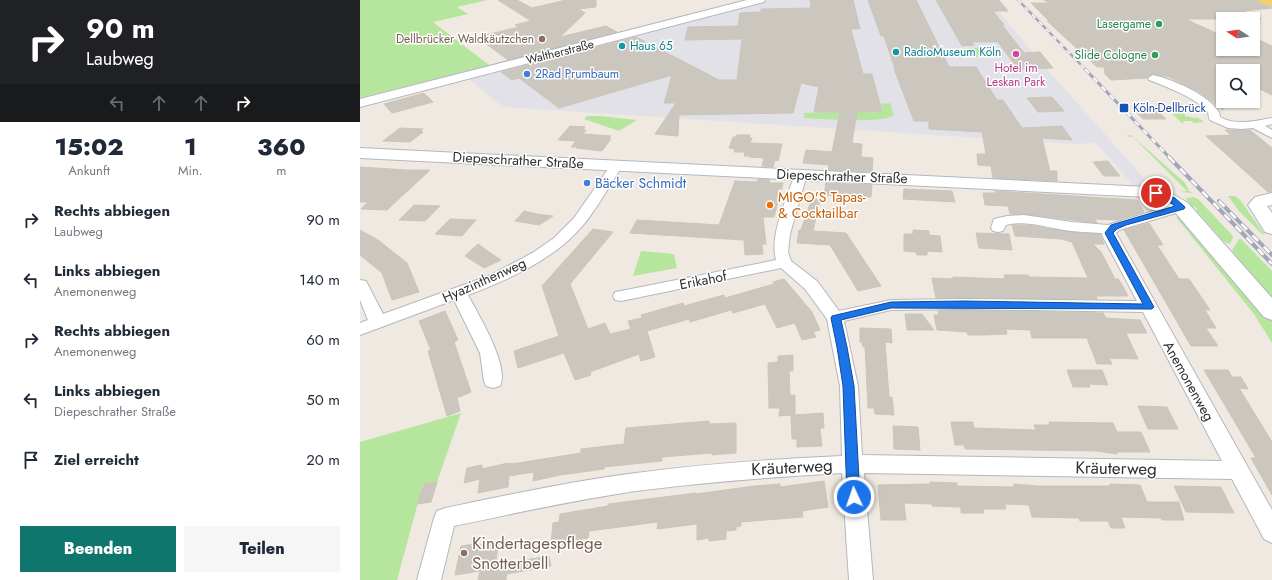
<!DOCTYPE html>
<html lang="de">
<meta charset="utf-8">
<style>
body{margin:0;font-family:Jost,sans-serif;background:#f6f6f7;color:#1f2937;height:100vh;display:flex;flex-direction:column;font-size:15px;white-space:nowrap}
*{box-sizing:border-box;margin:0}
p{font-size:13px;color:#747a83}
.icon{flex:none;width:22px;height:22px;fill:none;stroke:currentColor;stroke-width:2;stroke-linecap:round;stroke-linejoin:round}
.map{position:relative;flex:1;overflow:hidden}
.details{display:flex;flex-direction:column;background:#fff;width:360px}
.details>*{flex:none}
.top-card{background:#202124;color:#fff;overflow:hidden}
.needle{width:26px;rotate:282deg}
.controls{position:absolute;left:856px;top:12px;display:grid;gap:8px}
.controls a{display:grid;place-items:center;width:44px;height:44px;border-radius:0px;background:#fff;box-shadow:0 1px 3px #0004;font-size:20px}
.pin{position:absolute;display:grid;place-items:center;width:34px;height:34px;color:#fff;margin:-17px;border:2px solid #fff;border-radius:50%;box-shadow:0 1px 4px #0007}
.me{position:absolute;width:44px;margin:-22px;rotate:357deg;stroke-linejoin:round;filter:drop-shadow(0 0 3px #0008)}
.turn{display:flex;align-items:center;gap:14px;height:84px;padding:0 20px;font-size:18px}
.turn .icon{width:52px;height:52px;stroke-width:2.5}
.turn b{display:block;font-size:28px;line-height:34px}
.lanes{display:flex;align-items:center;height:38px;padding:0 20px;background:#0003;justify-content:center;gap:20px;direction:ltr}
.lanes .off{opacity:.35}
.eta{display:flex;justify-content:space-evenly;align-items:center;height:68px;text-align:center}
.eta b{font-size:24px;font-weight:800;line-height:28px}
.button{display:flex;gap:8px;margin-top:auto;padding:8px 20px}
.button a{flex:1;height:46px;border-radius:0px;background:#0f766e;color:#fff;font-size:16px;font-weight:800;line-height:46px;text-align:center}
.button a+a{background:#f6f6f7;color:#1f2937}
ul{padding:0;list-style:none}
li{display:flex;align-items:center;gap:12px;height:60px;padding:0 20px}
li div{flex:1}
li b{display:block;font-size:15px}
li em{font-style:normal}
main{display:flex;flex:1;min-height:0}
.map>svg:first-child{display:block}
.industrial{fill:#e3e1e8}
.green{fill:#b6e59e}
.building{fill:#cbc7bf;stroke:#cbc5ba}
.lines{fill:none;stroke-linecap:round;stroke-linejoin:round}
.street-casing{stroke:#b4b7c1;stroke-width:2}
.secondary-casing{stroke:#b4b7c1;stroke-width:2}
.primary-casing{stroke:#c9c9c9;stroke-width:2}
.street{fill:#fff;fill-rule:evenodd}
.secondary{fill:#fff;fill-rule:evenodd}
.primary{fill:#f2d163;fill-rule:evenodd}
.rail-far2-casing{stroke:#a3a6b8;stroke-width:2.5}
.rail-far1-casing{stroke:#a3a6b8;stroke-width:3}
.rail-casing{stroke:#a3a6b8;stroke-width:4}
.rail-far2{stroke:#fff;stroke-width:1.5;stroke-dasharray:5;stroke-linecap:butt}
.rail-far1{stroke:#fff;stroke-width:2;stroke-dasharray:6;stroke-linecap:butt}
.rail{stroke:#fff;stroke-width:2.5;stroke-dasharray:8;stroke-linecap:butt}
.route{fill:#1a73e8;stroke:#114b97}
.leisure-dot{fill:#2e9e5b;stroke:#fff;stroke-width:1.5}
.education-dot{fill:#8d6e63;stroke:#fff;stroke-width:1.5}
.culture-dot{fill:#0f9aa8;stroke:#fff;stroke-width:1.5}
.hotel-dot{fill:#d1479c;stroke:#fff;stroke-width:1.5}
.shop-dot{fill:#3f7fe0;stroke:#fff;stroke-width:1.5}
.transit-dot{fill:#1a4fb4;stroke:#fff;stroke-width:1.5}
.food-dot{fill:#e8710a;stroke:#fff;stroke-width:1.5}
.labels{text-anchor:middle;dominant-baseline:central;stroke-width:3;stroke-linejoin:round;paint-order:stroke}
.far-leisure-label{font-size:12px;fill:#27864d;stroke:#fff;text-anchor:end}
.far-education-label{font-size:12px;fill:#785e54;stroke:#fff;text-anchor:end}
.far-culture-label{font-size:12px;fill:#0d838f;stroke:#fff;text-anchor:start}
.far-street-label{font-size:12px;fill:#2e2e2e;stroke:#fff}
.far-hotel-label{font-size:12px;fill:#b23c85;stroke:#fff}
.far-shop-label{font-size:12px;fill:#366cbe;stroke:#fff;text-anchor:start}
.far-transit-label{font-size:12px;fill:#164399;stroke:#fff;text-anchor:start}
.street-label{font-size:14px;fill:#2e2e2e;stroke:#fff}
.shop-label{font-size:14px;fill:#366cbe;stroke:#fff;text-anchor:start}
.food-label{font-size:14px;fill:#c56008;stroke:#fff;text-anchor:start}
.near-street-label{font-size:17px;fill:#2e2e2e;stroke:#fff}
.near-education-label{font-size:17px;fill:#785e54;stroke:#fff;text-anchor:start}
</style>
<main>
<section class="details">
<div class="top-card">
<div class="turn"><svg class="icon" aria-label="right" viewBox="0 0 24 24"><path d="M7 20v-9h11M14 6l5 5-5 5"/></svg><div><b>90 m</b>Laubweg</div></div>
<div class="lanes"><svg class="icon off" aria-label="left" viewBox="0 0 24 24"><path d="M17 20v-9H6M10 6l-5 5 5 5"/></svg><svg class="icon off" aria-label="ahead" viewBox="0 0 24 24"><path d="M12 20V5M6 11l6-6 6 6"/></svg><svg class="icon off" aria-label="ahead" viewBox="0 0 24 24"><path d="M12 20V5M6 11l6-6 6 6"/></svg><svg class="icon" aria-label="right" viewBox="0 0 24 24"><path d="M7 20v-9h11M14 6l5 5-5 5"/></svg></div>
</div>
<div class="eta">
<div><b>15:02</b><p>Ankunft</p></div>
<div><b>1</b><p>Min.</p></div>
<div><b>360</b><p>m</p></div>
</div>
<ul>
<li><svg class="icon" aria-label="right" viewBox="0 0 24 24"><path d="M7 20v-9h11M14 6l5 5-5 5"/></svg><div><b>Rechts abbiegen</b><p>Laubweg</p></div><em>90 m</em></li>
<li><svg class="icon" aria-label="left" viewBox="0 0 24 24"><path d="M17 20v-9H6M10 6l-5 5 5 5"/></svg><div><b>Links abbiegen</b><p>Anemonenweg</p></div><em>140 m</em></li>
<li><svg class="icon" aria-label="right" viewBox="0 0 24 24"><path d="M7 20v-9h11M14 6l5 5-5 5"/></svg><div><b>Rechts abbiegen</b><p>Anemonenweg</p></div><em>60 m</em></li>
<li><svg class="icon" aria-label="left" viewBox="0 0 24 24"><path d="M17 20v-9H6M10 6l-5 5 5 5"/></svg><div><b>Links abbiegen</b><p>Diepeschrather Straße</p></div><em>50 m</em></li>
<li><svg class="icon" aria-label="arrive" viewBox="0 0 24 24"><path d="M6 21V4h12l-3 4 3 4H6"/></svg><div><b>Ziel erreicht</b></div><em>20 m</em></li>
</ul>
<div class="button"><a>Beenden</a><a>Teilen</a></div>
</section>
<div class="map">
<svg width="912" height="580" viewBox="0 0 912 580">
<rect width="100%" height="100%" fill="#efe9e1"/>
<path class="industrial" d="M411,0h218l57,68 105,118 -18,-1 -37,-42 -23,1 -570,-37 -34,-28z"/>
<g class="green">
<path d="M0,0h128l-31,7 11,7 -35,8 56,43 -129,33z"/>
<path d="M603,48h23l4,6c-10,5 -22,3 -27,-6z"/>
<path d="M530,103l4,12c-11,9 -74,4 -90,3v-5l79,-2 -2,-7z"/>
<path d="M810,112l15,2v2l10,2 1,-1 7,4v1l-9,1 -2,-2h-9l1,2h-2z"/>
<path d="M227,116h13l37,4 -18,11 -35,-12z"/>
<path d="M771,135l54,48 4,8 5,2 -15,-1 8,-1 -54,-54 -8,-1z"/>
<path d="M868,196h7l5,4 25,35 -3,-1 -23,-23z"/>
<path d="M833,197l5,2 34,36 1,2 -3,7 -6,-2 -28,-32h2l-3,-3h-3l-6,-8 1,-1z"/>
<path d="M816,217l5,1 91,101v24l-18,-29z"/>
<path d="M880,238l32,33v31l-35,-41v-4l-5,-7z"/>
<path d="M281,251l33,3 3,14 -44,8z"/>
<path d="M101,413l-24,69 -14,2 -26,96h-37v-138z"/>
</g>
<g class="building">
<path d="M138,0h19l15,8 34,-8h30v7l-17,2 6,4 -25,24 46,-11 11,6 -109,28 -31,-23 42,-10 -4,-2 16,-4z"/>
<path d="M450,0h43l7,29h-9l12,45h9l10,37 -25,1 -5,31 10,1 -1,13 12,1 -1,14 -44,-2 1,-5 -26,-2 3,-13 26,2 8,-40h-26l5,-25 -18,-4 -8,30 -114,2 -1,21 -23,-2 21,-31h-12l8,-28 -113,33 -40,-30 -7,2 -11,-8 135,-35 83,43h18l5,-41 -57,1 3,-13 50,-1 2,-13 21,-1v-3l50,-1z"/>
<path d="M508,0h48l33,67h27l21,33h6l19,28 40,-2 10,14 -30,-2 8,33h7v10l-64,-3 -2,-12 -13,-1 -1,-11h9l-4,-22 -53,-3v-8h-15l-20,-52h1l-11,-33h-3z"/>
<path d="M576,0h63l9,11h-15l11,14h-2l22,28 16,-1 13,16 -35,1 -20,-27h-26l2,3 -12,1z"/>
<path d="M684,0h213l2,3 13,5 -29,3 18,8h-76l38,17v13l30,1v-13l19,9v49l-19,-9v-15h-30v39l-24,-18 -30,-15 -16,-3 -6,4 -36,2 -6,-6 -1,-7h-7l-50,-46h2l-18,-18h18z"/>
<path d="M64,93l9,9 -41,11 -8,-9z"/>
<path d="M692,97l12,14 -26,1 -11,-14z"/>
<path d="M772,108h23l11,11h-23z"/>
<path d="M210,126l15,1 -2,3h3l-3,4 28,2 -2,2 2,1 -9,12 -26,-3 1,-1h-6l5,-6 -18,-1z"/>
<path d="M40,128l23,1 -3,2 3,1 -13,10 -27,-1z"/>
<path d="M865,130h25l22,18v44h-4l-62,-56 25,-1z"/>
<path d="M377,135h13l-1,3h3l-2,5 32,1 -4,17 -3,-1 -2,7 -11,-1 2,-8 -15,-1 1,-1h-6l1,-4h-11l1,-3 -6,-1 4,-11h3z"/>
<path d="M748,161l12,15h-16l-11,-14z"/>
<path d="M0,167l48,3h22l-43,40 -26,-1 7,-7h-8z"/>
<path d="M398,179l12,1 -1,3h14l-9,34h-11l3,27h-4l1,10 -18,1 -1,-15 -114,-7 7,-13 82,5 16,-44 22,1z"/>
<path d="M466,183l46,2 -1,12 -47,-2z"/>
<path d="M544,189l48,2 3,11 -52,-3z"/>
<path d="M635,191l142,9 7,12 -26,8 -23,-1 2,4 -73,-9h-14l-2,-8 -23,-1 -2,-12h12z"/>
<path d="M452,198l8,2 -7,31 33,2 35,53 -23,5 -28,-46 -33,-2 2,-13h2z"/>
<path d="M54,205l26,1 -15,15 -26,-1z"/>
<path d="M164,211l13,3 16,2 -14,9 -24,-4z"/>
<path d="M90,219l26,1 -14,16 -27,-2z"/>
<path d="M789,223l14,22h-6l22,34h10l21,31h-5l11,18h-10l12,18h-27l-67,-116z"/>
<path d="M652,225h16l41,7 31,2 4,10h-11l8,8 14,27h3l3,4 7,13h-32l1,3 -161,-1 -4,-20 21,1v-2l52,2 -1,-4h24l1,2 59,1 -16,-36 -11,-3 -46,-3z"/>
<path d="M233,229l20,3 -43,52 18,45 17,-6 5,11 21,-5 -3,-8 14,-3 -1,-3 42,-12 1,3 40,-11 1,3 49,-14 -1,-2 11,-3 28,33 8,18 -7,2 3,5 -14,3 -7,-17 -18,5 -12,-24 -32,9 -2,-3 -41,12 -1,-3 -42,12 8,26 -14,4 -2,-7 -49,18 1,3 -16,5 -11,-27 -46,15 -4,-17 45,-15 -17,-50z"/>
<path d="M0,230l18,10 29,23 12,29 -27,8 -10,-27 -22,-18z"/>
<path d="M553,230l16,1v4l11,1 2,16 -15,-1v4h-10l-1,-3 -12,-1v-17h9z"/>
<path d="M616,233l33,1 3,16 -33,-2z"/>
<path d="M118,244l14,10 9,6 -17,8 -19,-12z"/>
<path d="M604,310l139,3 3,5 34,2 7,13h-21l12,26 -29,-1 3,6h-15l-10,-26h-55l-2,-8 -24,-1 1,5 -24,1h-15l-1,-3 -30,-2 -3,-15h5l-1,-4z"/>
<path d="M85,311l13,29 -4,2 17,50 -14,6 3,13 -13,5 -19,-65 3,-1 -12,-29z"/>
<path d="M545,314h17l12,16h-27z"/>
<path d="M500,328l31,1 1,14 -7,-1 4,55h3l2,18 -19,-1 -1,-6h-6l-3,-61h-2l-1,-5h-2z"/>
<path d="M433,355v16h-4l1,24h5v20l28,-2 1,15h-4l2,18 -25,1v-8h-5l-1,-24 -12,1 1,-8h-11l-1,-45 10,-1v-6z"/>
<path d="M707,370h35l6,15 -19,-1 1,3h-17z"/>
<path d="M844,370h24l4,7h9l7,12 -9,-1 33,54v53l-21,-37h5z"/>
<path d="M778,406l29,1 11,22h-30z"/>
<path d="M349,421v3l27,-1v30l-24,2v-2l-50,4v4l-58,6v2l-44,6 -27,6 1,-9 -25,4 -1,11 -30,6 2,-14 -16,4 3,-15 15,-3v4l26,-6v1l10,-1 63,-10v-4l43,-5 2,-16z"/>
<path d="M591,422h22l1,6 62,2 -2,-5h16l-1,-3 64,1 4,9h24l9,20h-33v2l-21,-3 -131,-2 -1,-4h-9z"/>
<path d="M533,426l25,1 2,23 -26,-1z"/>
<path d="M464,481l4,26 -26,4 1,6 -62,5v4l-5,1v3l-10,1v8l-17,2v-3l-12,2v-16l-40,5 1,-7 -69,9 -1,7 -37,6 2,-21 6,-1 1,-8 48,-8v-2l88,-11v1l58,-8 26,-2v3z"/>
<path d="M77,482l-6,20 -14,2 7,-20z"/>
<path d="M570,482l27,1v3l57,1v-3l24,2h72v-2l30,1 7,17h32l5,18h-22l-1,-2 -40,-1 4,11h-14l-3,-7h-28l-1,-3 -47,-1 -3,-12 -24,-1 1,5h-23l1,4h-23v-6l-29,-1v-2l-28,-1 2,17h-25l-3,-35 52,-1z"/>
<path d="M814,486l47,1 13,26 -48,-1z"/>
<path d="M139,542l-4,23 54,-9 2,10 -44,8 -1,6h-28l2,-9 -25,4 6,-29 13,-2v2z"/>
</g>
<g class="lines">
<defs>
<g id="street">
<path d="M793,75c21,5 54,19 66,37l1,5c16,9 35,4 52,1v6l-7,2 7,4v8l-19,-10 -11,1 -14,-1 -18,-8c-2,-3 -1,-6 -2,-8 -8,-12 -45,-27 -59,-32l-1,-2z"/>
<path d="M257,161l4,1 2,3c-13,19 -24,41 -39,59 -29,35 -74,55 -116,71 10,19 42,71 32,91l-7,2 -7,-2 -2,-5 -4,-28 -26,-53 -94,35v-12l8,-3 -8,-20v-20l6,1 17,33 108,-39 43,-23 20,-14 20,-20 39,-56z"/>
<path d="M441,170l4,1 2,3 -17,60 -2,18 3,9 26,20 22,30 52,-11 73,-1 173,2 -34,-64 -1,-4c-13,-1 -25,-1 -38,-3 -19,-3 -39,-10 -58,-5l-3,6 -5,1 -5,-1 -2,-3 3,-9 13,-3 17,-1 48,7 36,3 68,-21h10l2,3 -2,3 -67,20 -3,3 156,277v33l-8,-4 -32,-60 -368,-6 9,107h-24l-7,-107c-69,4 -137,9 -206,18 -61,9 -121,22 -182,35l-13,54h-24l17,-62 3,-7 8,-3c63,-13 127,-27 191,-35 68,-9 137,-14 206,-17l-2,-70 -13,-67 -22,-30 -24,-21 -160,33 -6,-1 -2,-4 2,-4 6,-1 155,-31c-7,-24 11,-62 19,-86l2,-3zM604,309l179,3 79,149 -360,-6 -4,-69 -14,-65 47,-11z"/>
</g>
<g id="secondary">
<path d="M387,0h18l-1,2 -404,105v-8z"/>
<path d="M0,148l788,39 21,5 19,11 84,95v22l-8,-3 -90,-106 -17,-11 -10,-3 -787,-39z"/>
<path d="M912,193v12l-5,1 5,7v21l-7,-2 -17,-27 7,-8z"/>
</g>
<path id="primary" d="M898,0h14v6l-13,-4z"/>
</defs>
<use href="#street" class="street-casing"/>
<use href="#secondary" class="secondary-casing"/>
<use href="#primary" class="primary-casing"/>
<use href="#street" class="street"/>
<use href="#secondary" class="secondary"/>
<use href="#primary" class="primary"/>
<defs>
<path id="rail-far2" d="M658,0l68,70"/>
<path id="rail-far1" d="M725,69l85,89"/>
<g id="rail">
<path d="M809,157l103,107"/>
<path d="M859,201l53,54"/>
</g>
</defs>
<use href="#rail-far2" class="rail-far2-casing"/>
<use href="#rail-far1" class="rail-far1-casing"/>
<use href="#rail" class="rail-casing"/>
<use href="#rail-far2" class="rail-far2"/>
<use href="#rail-far1" class="rail-far1"/>
<use href="#rail" class="rail"/>
</g>
<path class="route" d="M796,191l19,7 10,9 -1,2 -58,16 -9,4 -4,4 41,74 -2,2 -261,-1 -50,12 6,27 7,39 6,111 -2,4 -4,2 -5,-2 -2,-4 -4,-111 -6,-39 -6,-29 1,-2 59,-14 73,-1 179,3 -38,-71 6,-8 64,-19 -6,-4 -16,-7v-3z"/>
<g class="leisure-dot">
<circle cx="799" cy="24" r="4"/>
<circle cx="795" cy="55" r="4"/>
</g>
<g class="education-dot">
<circle cx="182" cy="39" r="4"/>
<circle cx="104" cy="553" r="4"/>
</g>
<g class="culture-dot">
<circle cx="262" cy="46" r="4"/>
<circle cx="536" cy="52" r="4"/>
</g>
<circle class="hotel-dot" cx="656" cy="54" r="4"/>
<g class="shop-dot">
<circle cx="167" cy="74" r="4"/>
<circle cx="227" cy="183" r="4"/>
</g>
<rect class="transit-dot" x="759" y="103" width="10" height="10" rx="2"/>
<circle class="food-dot" cx="410" cy="205" r="4"/>
<g class="labels">
<g class="far-leisure-label">
<text x="791" y="24">Lasergame</text>
<text x="787" y="55">Slide Cologne</text>
</g>
<g class="far-education-label">
<text x="174" y="39">Dellbrücker Waldkäutzchen</text>
</g>
<g class="far-culture-label">
<text x="270" y="46">Haus 65</text>
<text x="544" y="52">RadioMuseum Köln</text>
</g>
<g class="far-street-label">
<text transform="translate(200 52) rotate(-14)">Waltherstraße</text>
</g>
<g class="far-hotel-label">
<text x="656" y="68">Hotel im<tspan x="656" dy="14">Leskan Park</tspan></text>
</g>
<g class="far-shop-label">
<text x="175" y="74">2Rad Prumbaum</text>
</g>
<g class="far-transit-label">
<text x="773" y="108">Köln-Dellbrück</text>
</g>
<g class="street-label">
<text transform="translate(158 160) rotate(3)">Diepeschrather Straße</text>
<text transform="translate(482 176) rotate(2)">Diepeschrather Straße</text>
<text transform="translate(124 280) rotate(-24)">Hyazinthenweg</text>
<text transform="translate(343 280) rotate(-11)">Erikahof</text>
<text transform="translate(829 381) rotate(61)">Anemonenweg</text>
</g>
<g class="shop-label">
<text x="235" y="183">Bäcker Schmidt</text>
</g>
<g class="food-label">
<text x="418" y="197">MIGO'S Tapas-<tspan x="418" dy="16">&amp; Cocktailbar</tspan></text>
</g>
<g class="near-street-label">
<text transform="translate(432 467) rotate(-3)">Kräuterweg</text>
<text transform="translate(756 468) rotate(1)">Kräuterweg</text>
</g>
<g class="near-education-label">
<text x="112" y="543">Kindertagespflege<tspan x="112" dy="20">Snotterbell</tspan></text>
</g>
</g>
</svg>
<div class="controls">
<a><svg class="needle" viewBox="-14 -14 28 28"><path d="M0-13l5 13h-10z" fill="#e53935"/><path d="M0 13l5-13h-10z" fill="#747a83"/></svg></a>
<a><svg class="icon" aria-label="search" viewBox="0 0 24 24"><circle cx="10" cy="10" r="6"/><path d="M15 15l6 6"/></svg></a>
</div>
<div class="pin" style="left:796px;top:193px;background:#d93025"><svg class="icon" aria-label="arrive" viewBox="0 0 24 24"><path d="M6 21V4h12l-3 4 3 4H6"/></svg></div>
<svg class="me" style="left:494px;top:497px" viewBox="-20 -20 40 40"><circle r="17" fill="#1a73e8" stroke="#fff" stroke-width="3"/><path d="M0-11L8 9 0 5-8 9z" fill="#fff"/></svg>
</div>
</main>
